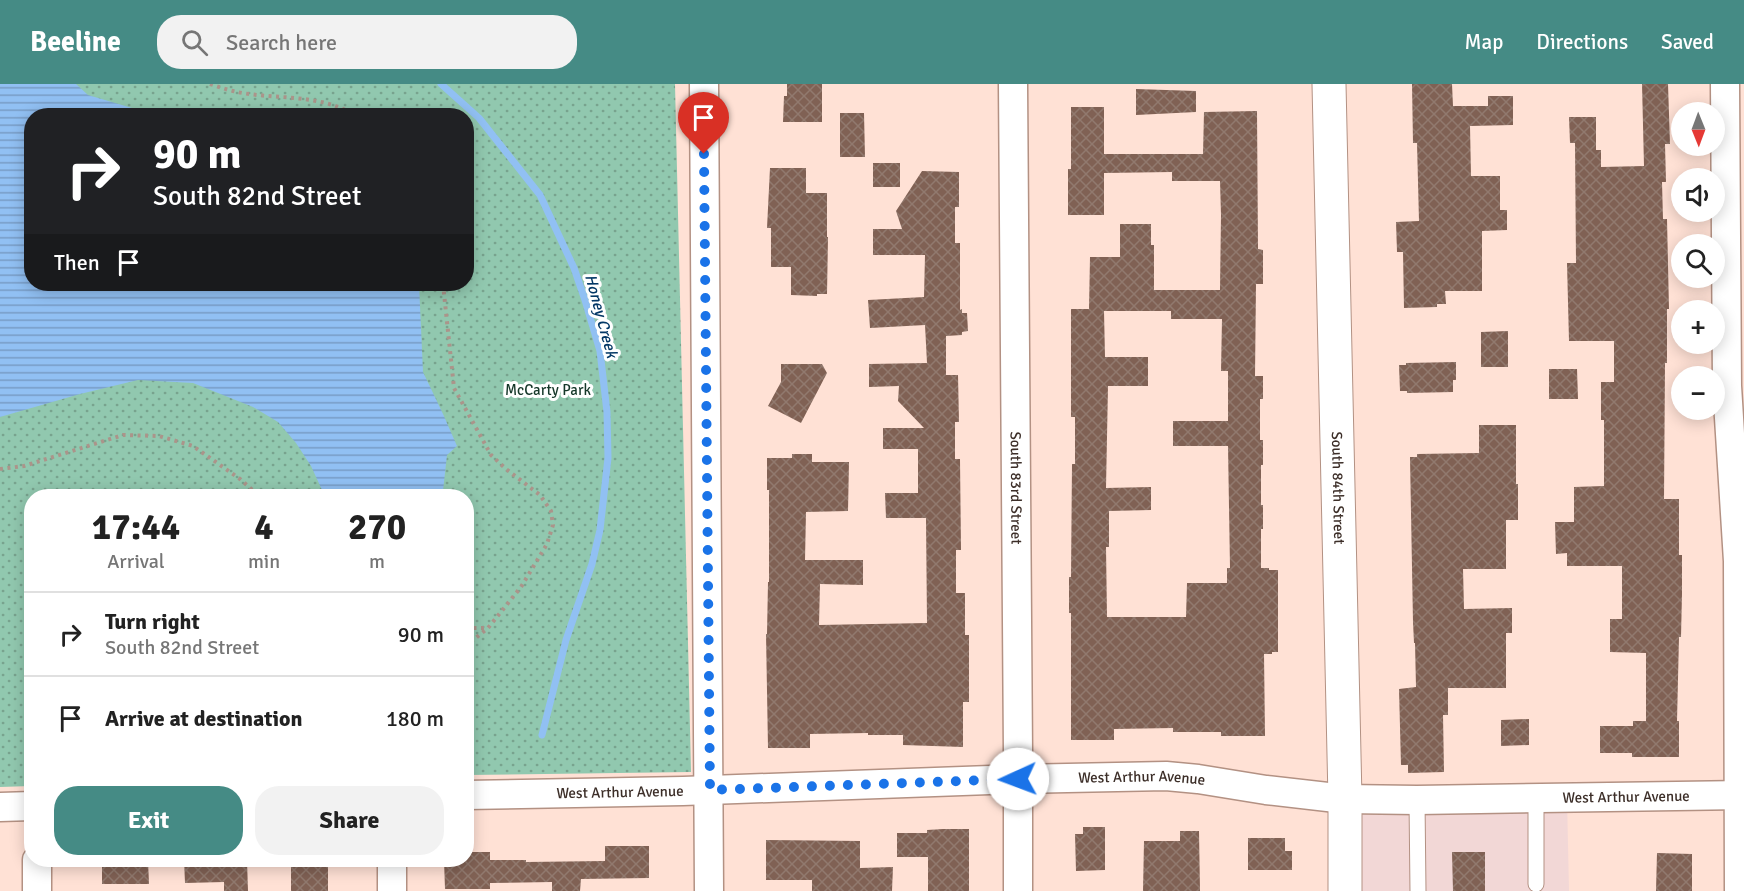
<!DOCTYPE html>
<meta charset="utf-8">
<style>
body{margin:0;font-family:Signika,sans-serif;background:#f2f2f2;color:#222;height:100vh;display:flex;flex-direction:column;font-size:22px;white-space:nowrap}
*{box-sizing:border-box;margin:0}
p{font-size:20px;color:#767676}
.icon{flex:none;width:33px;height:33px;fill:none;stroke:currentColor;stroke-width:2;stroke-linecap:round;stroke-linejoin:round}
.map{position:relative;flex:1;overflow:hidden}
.details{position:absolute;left:24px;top:405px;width:450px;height:378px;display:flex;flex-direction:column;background:#fff;border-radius:24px;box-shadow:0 3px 15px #0003}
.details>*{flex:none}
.banner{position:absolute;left:24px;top:24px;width:450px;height:183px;border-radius:24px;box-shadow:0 3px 15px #0003;background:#202124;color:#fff;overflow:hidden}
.needle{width:39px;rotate:179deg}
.fabs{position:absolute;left:1671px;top:18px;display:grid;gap:12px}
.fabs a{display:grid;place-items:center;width:54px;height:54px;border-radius:50%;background:#fff;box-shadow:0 3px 15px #0003;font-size:30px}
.pin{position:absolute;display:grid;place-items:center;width:51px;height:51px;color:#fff;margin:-62px -26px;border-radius:50% 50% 50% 0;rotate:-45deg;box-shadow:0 0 6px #0007}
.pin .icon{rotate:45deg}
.me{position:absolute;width:66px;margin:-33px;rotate:268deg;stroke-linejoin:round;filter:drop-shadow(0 0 4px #0008)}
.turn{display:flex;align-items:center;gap:21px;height:126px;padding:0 30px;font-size:27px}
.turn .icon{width:78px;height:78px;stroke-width:2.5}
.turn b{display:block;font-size:42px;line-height:51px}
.then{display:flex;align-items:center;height:57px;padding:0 30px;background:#0003;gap:12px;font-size:22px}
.eta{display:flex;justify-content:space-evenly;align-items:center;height:102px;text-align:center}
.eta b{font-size:36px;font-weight:700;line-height:42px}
.button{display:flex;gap:12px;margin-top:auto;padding:12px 30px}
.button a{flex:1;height:69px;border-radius:24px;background:#458b85;color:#fff;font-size:24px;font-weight:700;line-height:69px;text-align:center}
.button a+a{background:#f2f2f2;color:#222}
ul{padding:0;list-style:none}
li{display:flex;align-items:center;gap:18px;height:84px;padding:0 30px;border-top:2px solid #e0e0e0}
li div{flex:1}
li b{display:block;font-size:22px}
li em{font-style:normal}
header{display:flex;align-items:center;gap:36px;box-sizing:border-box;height:84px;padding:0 30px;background:#458b85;color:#fff}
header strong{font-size:28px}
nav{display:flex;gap:33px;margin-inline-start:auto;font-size:21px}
.search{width:420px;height:54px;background:#f2f2f2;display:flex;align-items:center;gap:15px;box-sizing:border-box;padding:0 21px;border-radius:24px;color:#767676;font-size:22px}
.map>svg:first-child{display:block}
.commercial{fill:#f2d7d6}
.grass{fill:url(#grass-dots);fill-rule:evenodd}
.water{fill:url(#water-rules)}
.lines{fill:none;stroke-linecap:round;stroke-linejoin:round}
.stream{stroke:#91c0f3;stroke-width:7}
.building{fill:url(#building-cross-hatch);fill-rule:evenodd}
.lane-casing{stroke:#b39183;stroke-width:17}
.street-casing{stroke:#b39183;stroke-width:31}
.secondary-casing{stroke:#b39183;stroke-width:35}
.path{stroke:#ab948a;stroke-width:4;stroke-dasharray:3 4.5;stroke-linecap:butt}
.lane{stroke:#fff;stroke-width:15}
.street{stroke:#fff;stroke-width:28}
.secondary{stroke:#fff;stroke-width:33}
.route{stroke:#1a73e8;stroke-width:10;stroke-dasharray:0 18}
.labels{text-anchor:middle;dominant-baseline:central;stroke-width:6;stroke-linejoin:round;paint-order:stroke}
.park-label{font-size:15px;fill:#16382a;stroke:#fff}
.street-label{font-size:15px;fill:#3c2e28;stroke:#fff}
.water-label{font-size:16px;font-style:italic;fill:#033765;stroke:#fff}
</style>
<header>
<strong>Beeline</strong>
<div class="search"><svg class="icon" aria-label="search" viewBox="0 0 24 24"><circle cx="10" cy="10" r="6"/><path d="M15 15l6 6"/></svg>Search here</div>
<nav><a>Map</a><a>Directions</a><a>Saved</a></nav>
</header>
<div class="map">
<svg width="1744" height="807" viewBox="0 0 1744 807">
<defs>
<pattern id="grass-dots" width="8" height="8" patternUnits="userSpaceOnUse" patternTransform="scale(1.5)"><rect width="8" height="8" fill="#91c8af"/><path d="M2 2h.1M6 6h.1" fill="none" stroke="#78a38e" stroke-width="1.8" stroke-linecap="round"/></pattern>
<pattern id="water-rules" width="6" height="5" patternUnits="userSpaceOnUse" patternTransform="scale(1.5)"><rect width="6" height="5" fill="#91c0f3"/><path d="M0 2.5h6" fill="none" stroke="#789cc5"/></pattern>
<pattern id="building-cross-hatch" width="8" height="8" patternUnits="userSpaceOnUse" patternTransform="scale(1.5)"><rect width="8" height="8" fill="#806154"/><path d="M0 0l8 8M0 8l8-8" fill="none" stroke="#91796e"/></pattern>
</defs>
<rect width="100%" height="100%" fill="#ffe1d5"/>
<path class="commercial" d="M1567,714l2,93h-224v-92z"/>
<path class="grass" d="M0,0h675l16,688 -224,3 -1,-279h-434l-1,290 -31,1zM32,32h434v168h-434z"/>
<path class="water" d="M0,0h76l12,11 44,13 157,5 8,2 -265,1v168h387l4,88 20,42 14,32 -10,9 -4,36 -10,5h-102l-9,-6 -11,-24 -15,-23 -18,-21 -25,-15 -60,-24 -55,-3 -58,14 -80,23z"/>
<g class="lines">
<path class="stream" d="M441,0l38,34 61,77 34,73 11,32 15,51 7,61 1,46 -8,72 -8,34 -26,76 -24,95"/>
</g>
<g class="building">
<path d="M787,0h35v38h-39l1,-26h3z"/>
<path d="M1412,0h40l1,22h35v-10h25v29l-43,1 1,50h29v34h7v20l-25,1v60h-37l1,13h-9v3l-33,1 -1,-56h-6l-1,-30 23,-1 -2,-78h-4z"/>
<path d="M1642,0h26l2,60h-5l1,38h-4l1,37h4l2,90h-2v54h-2l-1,136h15v56h3v39l-1,43h-2l-2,84h2v36h-47v-4h-32v-27h33v-5h13v-68l-36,-1v-33h12v-53h-55v-13l-11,1 -1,-32h19v-35l30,-1v-66h-3v-38h13v-41h-45l-2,-78h9l-1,-120h-5l-1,-26h27v33h5v17l43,-1z"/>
<path d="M1136,5l60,2v21l-60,3z"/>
<path d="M1071,23h33v47h99l1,-42 53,-1 1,138 5,1v34h-7l-1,92h8v23h-3v41h3v25h-2v40h2v24h-2v39h8v2h9v82h-6v2h-8l1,82h-44v-4h-48v-4l-59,1v11h-43v-127h-2v-36h2l1,-113h3v-47h-4v-108h18l1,-52h30v-33h31v21h3v45h66l1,-75 -1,-34h-48v-9l-68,1v42h-36v-46h3zM1104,227h67v8h51l-1,52h7v50h-55v25h55l2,122h-3v15h-40l-1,34h-79l-1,-70h3v-36l42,-1v-23l-45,1 2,-102h40v-29h-43z"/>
<path d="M840,29h24l1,44h-25z"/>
<rect x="873" y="79" width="27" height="24"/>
<path d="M770,84h36v25h21v44h1l-1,57h-10v2l-26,-1v-28h-20v-39h-4z"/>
<path d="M922,87l37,1v35h-4v36h5v67l2,-1v4h5l1,18 -6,1v3l-16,1v39h12l1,47h-4v37h5l1,91h-5v43h9v42h4v67h-6v45l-60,-2v-10h-35v-2l-58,1v14h-42l-2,-114h1l1,-52h1v-92h-2v-32h25v-4h20v8h37l-1,49 -42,1 -1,48h58v25l-43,-1 -1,41 108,-2 -1,-105h-40l-1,-25h33v-44h-35v-21h41l-26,-27 1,-15 -30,1v-23l58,-1 -2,-38 -55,3 -2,-28 56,-3 1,-42h-52v-26h29l-6,-18z"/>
<path d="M1508,247v36h-27v-35z"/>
<path d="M1456,278v18h-3v12l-46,1v-2h-7l-1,-26h7v-2z"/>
<path d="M781,280h41l5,9 -26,50 -33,-17 13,-24z"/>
<path d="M1549,285h28l1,30h-29z"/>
<path d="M1479,341h37v59h2v36h-12v49h-43l1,40 48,-1v25h-6v55h-58v27h-5l1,57 -36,1v-8h-7l-2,-76 17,-2 -1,-44h-1l-1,-21 -3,-165h7v-3l62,-1z"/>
<path d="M1529,635v26l-28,1v-26z"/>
<path d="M1083,743h22v43l-29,1 -1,-37h8z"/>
<path d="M943,745h26v62h-41v-34h-31v-24h30v-3z"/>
<path d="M1180,747h19l1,60h-57l1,-50h36z"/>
<path d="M1248,754h37v13h7v19h-44z"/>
<path d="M766,756l94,1v27l33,-1 -1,24h-80v-11h-46z"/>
<path d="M605,762h44v32l-68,1 -1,12h-28v-9l-62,1v6h-45l-1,-29h22v-8h24v8h36v2l79,-1z"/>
<path d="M1452,768h33v39h-32z"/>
<path d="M1657,769l35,1v37h-36z"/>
<path d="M102,776h46l1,24h-47z"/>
<path d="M184,776h63l1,31h-24v-9l-39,1z"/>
<rect x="291" y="776" width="37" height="31"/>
</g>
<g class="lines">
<defs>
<g id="lane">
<path d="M1536,715v85"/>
<path d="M1417,716l1,91"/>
</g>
<g id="street">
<path d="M704,0l5,807"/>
<path id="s1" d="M1013,0l5,670v137"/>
<path d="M1725,0l2,302 11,175 1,330"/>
<path id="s2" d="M466,711l217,-4 335,-12 148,-3 32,3 68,11 79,9 72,1 327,-5"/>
<path d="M0,723l32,-1"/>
<path d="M37,776v31"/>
<path d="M392,776v31"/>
</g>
<g id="secondary">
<path id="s3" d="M1329,0l16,715v92"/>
</g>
</defs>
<use href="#lane" class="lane-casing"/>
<use href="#street" class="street-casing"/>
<use href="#secondary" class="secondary-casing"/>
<g class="path">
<path d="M210,0c9,3 18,6 27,8 39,8 84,1 119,24"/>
<path d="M443,200l11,104 37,67 15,14 34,26 11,16 2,14 -6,19 -26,43 -33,41 -22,18"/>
<path d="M0,385l24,-3 99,-31 36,1 34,10 47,33 19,17"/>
<path d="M466,544h22"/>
</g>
<use href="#lane" class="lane"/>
<use href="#street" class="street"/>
<use href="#secondary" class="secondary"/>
</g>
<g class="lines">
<path class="route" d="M704,70l6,636 308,-11"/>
</g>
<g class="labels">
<g class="park-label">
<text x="548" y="306">McCarty Park</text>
</g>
<g class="street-label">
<text stroke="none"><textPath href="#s1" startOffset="404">South 83rd Street</textPath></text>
<text stroke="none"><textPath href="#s3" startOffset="404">South 84th Street</textPath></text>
<text stroke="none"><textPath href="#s2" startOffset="676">West Arthur Avenue</textPath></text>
<text stroke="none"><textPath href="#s2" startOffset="154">West Arthur Avenue</textPath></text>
<text stroke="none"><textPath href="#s2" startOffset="1162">West Arthur Avenue</textPath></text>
</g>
<g class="water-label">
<text transform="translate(601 232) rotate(75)">Honey Creek</text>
</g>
</g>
</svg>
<div class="fabs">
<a><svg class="needle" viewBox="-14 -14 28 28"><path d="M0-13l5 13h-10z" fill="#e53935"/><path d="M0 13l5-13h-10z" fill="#767676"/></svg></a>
<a><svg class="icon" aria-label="sound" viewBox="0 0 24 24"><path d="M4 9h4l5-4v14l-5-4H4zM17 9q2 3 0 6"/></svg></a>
<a><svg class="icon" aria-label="search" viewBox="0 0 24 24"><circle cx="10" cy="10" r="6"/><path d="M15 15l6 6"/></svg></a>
<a>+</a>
<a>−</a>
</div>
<div class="pin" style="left:704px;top:70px;background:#d93025"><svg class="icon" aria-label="arrive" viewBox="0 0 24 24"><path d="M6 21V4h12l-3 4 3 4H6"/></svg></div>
<svg class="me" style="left:1018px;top:695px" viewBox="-20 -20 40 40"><circle r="19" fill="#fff"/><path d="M0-13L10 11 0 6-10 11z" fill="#1a73e8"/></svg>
<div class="banner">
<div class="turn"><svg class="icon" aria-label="right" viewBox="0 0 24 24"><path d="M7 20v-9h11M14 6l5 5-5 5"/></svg><div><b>90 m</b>South 82nd Street</div></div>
<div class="then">Then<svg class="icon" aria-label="arrive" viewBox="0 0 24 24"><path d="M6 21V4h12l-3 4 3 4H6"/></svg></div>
</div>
<section class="details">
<div class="eta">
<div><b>17:44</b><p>Arrival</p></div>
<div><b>4</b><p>min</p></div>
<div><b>270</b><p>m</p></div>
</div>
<ul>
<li><svg class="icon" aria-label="right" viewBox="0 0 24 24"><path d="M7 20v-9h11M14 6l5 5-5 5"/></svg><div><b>Turn right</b><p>South 82nd Street</p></div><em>90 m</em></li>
<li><svg class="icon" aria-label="arrive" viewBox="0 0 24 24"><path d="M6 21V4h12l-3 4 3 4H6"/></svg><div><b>Arrive at destination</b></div><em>180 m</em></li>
</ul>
<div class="button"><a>Exit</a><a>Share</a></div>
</section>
</div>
